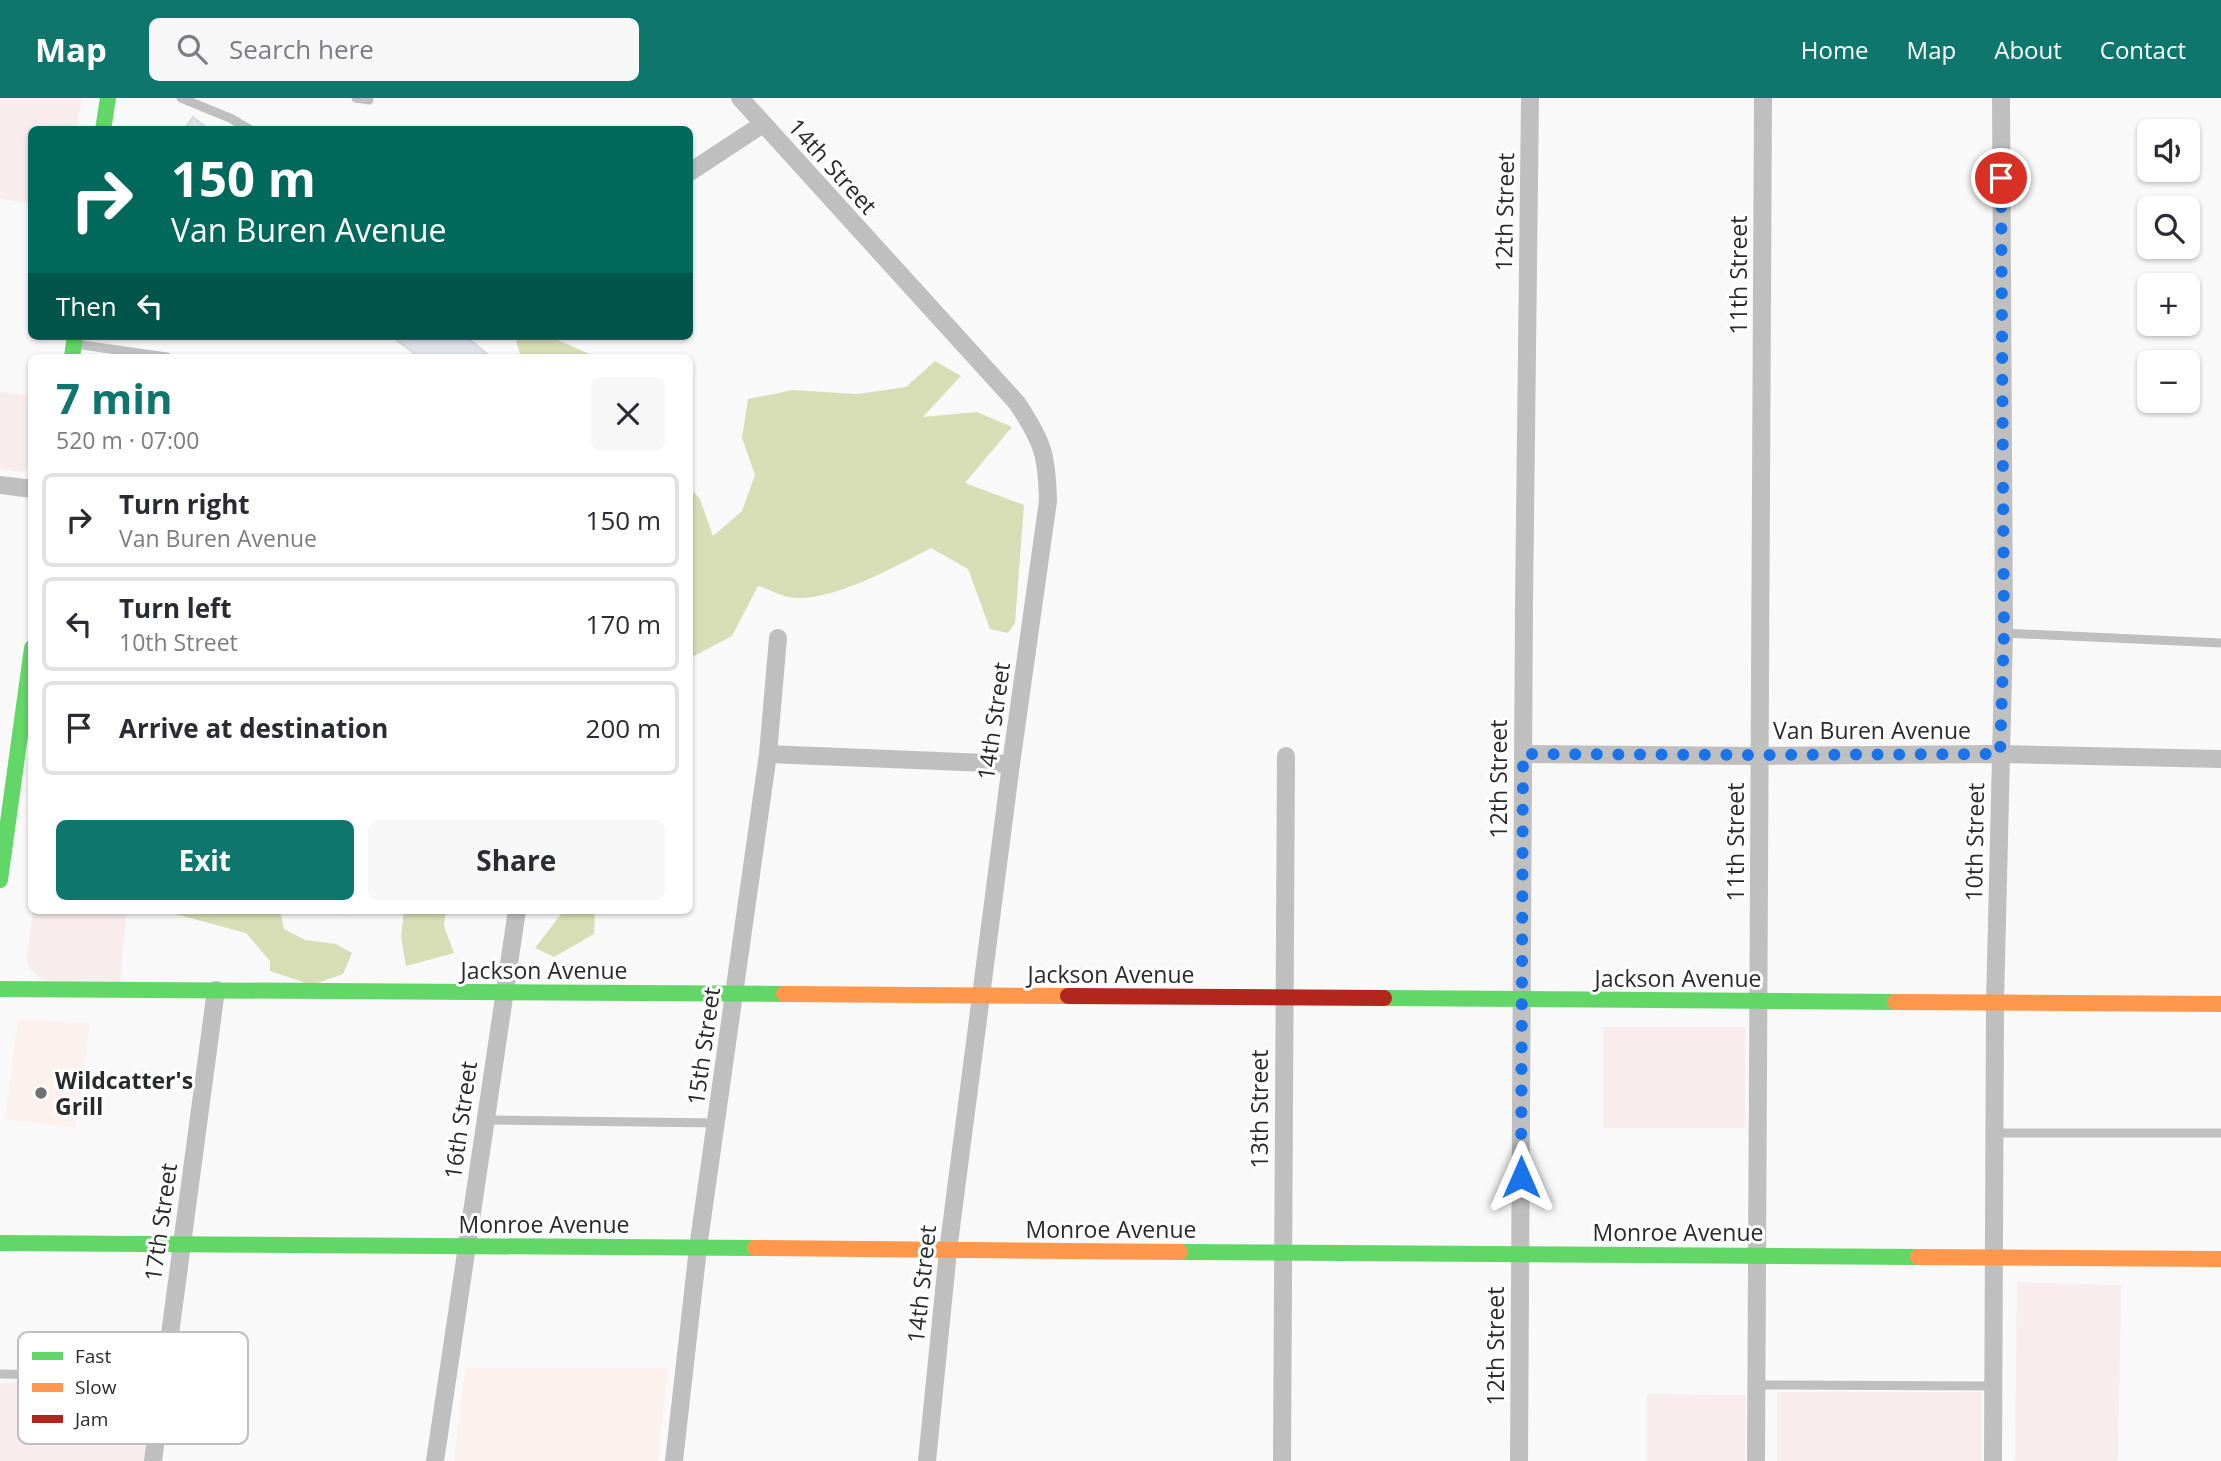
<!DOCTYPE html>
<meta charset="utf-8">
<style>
body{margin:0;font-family:"Open Sans",sans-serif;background:#f7f7f7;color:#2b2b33;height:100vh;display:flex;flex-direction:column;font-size:26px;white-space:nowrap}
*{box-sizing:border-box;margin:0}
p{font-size:23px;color:#7c7c81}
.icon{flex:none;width:38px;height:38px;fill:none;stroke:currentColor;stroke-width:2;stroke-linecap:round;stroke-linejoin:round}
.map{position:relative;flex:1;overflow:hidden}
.drawer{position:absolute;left:28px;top:256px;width:665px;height:560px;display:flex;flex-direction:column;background:#fff;border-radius:10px;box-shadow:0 2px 5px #0004}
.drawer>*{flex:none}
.hud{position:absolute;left:28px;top:28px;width:665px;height:214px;border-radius:10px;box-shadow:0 2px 5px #0004;background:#00695c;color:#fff;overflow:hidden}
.controls{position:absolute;left:2137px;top:21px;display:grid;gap:14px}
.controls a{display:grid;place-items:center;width:63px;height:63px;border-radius:10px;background:#fff;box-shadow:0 2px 5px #0004;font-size:35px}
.pin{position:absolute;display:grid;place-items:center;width:60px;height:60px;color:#fff;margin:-30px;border:4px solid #fff;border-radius:50%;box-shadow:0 2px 7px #0007}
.me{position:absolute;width:77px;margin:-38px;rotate:0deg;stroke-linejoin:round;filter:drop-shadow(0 0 5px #0008)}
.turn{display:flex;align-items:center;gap:24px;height:147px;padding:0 28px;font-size:32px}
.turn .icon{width:91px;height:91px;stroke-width:2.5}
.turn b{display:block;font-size:49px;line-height:60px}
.then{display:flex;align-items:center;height:66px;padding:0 28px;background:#0003;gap:14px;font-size:26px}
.round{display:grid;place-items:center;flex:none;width:74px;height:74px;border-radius:10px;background:#f7f7f7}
.head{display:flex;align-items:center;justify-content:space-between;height:119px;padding:0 28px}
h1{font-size:42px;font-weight:700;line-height:52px;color:#0f766e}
.primary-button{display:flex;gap:14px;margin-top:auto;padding:14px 28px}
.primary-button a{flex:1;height:80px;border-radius:10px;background:#0f766e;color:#fff;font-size:28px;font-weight:700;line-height:80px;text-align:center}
.primary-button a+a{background:#f7f7f7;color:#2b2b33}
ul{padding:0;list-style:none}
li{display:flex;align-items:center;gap:21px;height:94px;margin:0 14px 10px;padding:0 14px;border:4px solid #e1e1e2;border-radius:10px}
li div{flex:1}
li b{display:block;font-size:26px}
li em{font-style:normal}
header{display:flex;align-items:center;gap:42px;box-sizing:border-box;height:98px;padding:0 35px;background:#0f766e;color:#fff}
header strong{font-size:33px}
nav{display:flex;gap:38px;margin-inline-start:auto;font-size:24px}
.search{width:490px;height:63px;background:#f7f7f7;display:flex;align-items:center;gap:18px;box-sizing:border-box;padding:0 24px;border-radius:10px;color:#7c7c81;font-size:26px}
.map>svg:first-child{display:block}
.commercial{fill:#f8ecec}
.industrial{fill:#fcf1ec}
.forest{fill:#d7deb6}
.building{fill:#dfe2e9;stroke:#d9d9d9;stroke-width:2}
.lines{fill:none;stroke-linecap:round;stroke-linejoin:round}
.lane{stroke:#bfbfbf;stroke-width:9}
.street{stroke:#bfbfbf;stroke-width:18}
.fast{stroke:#63d668;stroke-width:16}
.slow{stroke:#ff974d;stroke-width:16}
.jam{stroke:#b3261e;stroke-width:16}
.route{stroke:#1a73e8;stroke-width:12;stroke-dasharray:0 21.6}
.poi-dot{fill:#727272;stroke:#fff;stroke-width:2.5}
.labels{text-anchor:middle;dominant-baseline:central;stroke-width:6;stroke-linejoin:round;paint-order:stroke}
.street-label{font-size:23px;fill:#292a2a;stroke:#fff}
.poi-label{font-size:23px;font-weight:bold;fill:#292a2a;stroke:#fff;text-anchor:start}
.key{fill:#fff;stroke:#bfbfbf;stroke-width:2}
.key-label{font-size:19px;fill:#292a2a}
</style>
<header>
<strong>Map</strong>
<div class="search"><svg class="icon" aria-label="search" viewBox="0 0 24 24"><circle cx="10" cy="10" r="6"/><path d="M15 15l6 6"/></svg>Search here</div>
<nav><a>Home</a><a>Map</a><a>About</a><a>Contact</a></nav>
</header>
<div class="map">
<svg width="2221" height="1363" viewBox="0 0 2221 1363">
<rect width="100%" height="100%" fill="#f9f9f9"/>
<g class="commercial">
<path d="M0,0h82l-6,31 -44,1 -1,73 -31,-4z"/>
<path d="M0,294l31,3v73l-9,4 -22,-3z"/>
<path d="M33,812h94l-7,73 -77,-2 -13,-12 -3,-11z"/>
<rect x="1603" y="929" width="142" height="101"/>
<path d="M2017,1184l104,3 -3,176h-103z"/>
<path d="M154,1281l-10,82h-144v-78z"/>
<rect x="1777" y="1294" width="205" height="69"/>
<path d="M1647,1296l99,1 -1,66h-98z"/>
</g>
<g class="industrial">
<path d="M18,921l72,4 -14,105 -71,-9z"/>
<path d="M465,1270h203l-10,93h-204z"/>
</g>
<g class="forest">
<path d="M515,238h33l49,21h-79l2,-3z"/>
<path d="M935,263l26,15 -38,41 54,-5 35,15 -47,56 59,22 -9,118 -7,10 -18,-4 -22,-60 -37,-21c-35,18 -104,57 -143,49 -10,-2 -20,-8 -30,-11l-26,50 -42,22v-170l10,11 13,37 29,-25 13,-36 -13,-37 6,-39 45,-9 64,4 49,-7z"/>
<path d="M160,812h120l4,19 21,11 31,4 16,9 -9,21 -31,11 -42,-14v-10l-24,-28z"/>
<path d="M404,812h60l-19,5 -1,11 10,27 -48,13 -5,-29z"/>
<path d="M556,812h39l-1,24 -40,23 -19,-9 27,-35z"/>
</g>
<g class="building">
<path d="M193,19l16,13h-25z"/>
<path d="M391,238h74l26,21h-72z"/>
</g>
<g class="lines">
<g class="lane">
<path d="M181,0l49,20 21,12"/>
<path d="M356,0l13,2"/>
<path d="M75,246l92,13"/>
<path d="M2004,535l217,10"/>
<path d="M485,1022l232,3"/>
<path d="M1995,1035h226"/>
<path d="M0,1276l164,3"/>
<path d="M1757,1287l236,1"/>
</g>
<g class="street">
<path d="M740,0l277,305c26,39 30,52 31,98l-37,263 -63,487 -21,210"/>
<path d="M690,74l73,-48"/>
<path d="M0,387l32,4"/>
<path d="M768,656l243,10"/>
<path d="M1523,656l237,2 240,-2 221,5"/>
<path d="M153,1363l63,-471"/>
<path d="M435,1363l82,-551"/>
<path d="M674,1363l24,-213 70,-494 10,-116"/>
<path d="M1282,1363l4,-705"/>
<path d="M1519,1363l5,-858 6,-505"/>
<path d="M1756,1363l7,-1363"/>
<path d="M1993,1363l2,-458 9,-370 -3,-535"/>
</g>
<g class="fast">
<path d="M103,32l5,-32"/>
<path d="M72,259l3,-21"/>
<path d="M0,782l32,-232"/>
<path d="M0,891l784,5"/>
<path d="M1384,900l511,4"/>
<path d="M0,1145l755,5"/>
<path d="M1180,1154l738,5"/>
</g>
<g class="slow">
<path d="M784,896l284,2"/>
<path d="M1895,904l326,2"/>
<path d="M755,1150l425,4"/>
<path d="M1918,1159l303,2"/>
</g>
<path class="jam" d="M1068,898l316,2"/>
</g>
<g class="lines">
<path class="route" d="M1521,1079l2,-423 237,1 240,-1 4,-122 -3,-454"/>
</g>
<circle class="poi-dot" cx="41" cy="995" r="7"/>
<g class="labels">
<g class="street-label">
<text transform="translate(833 68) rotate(48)">14th Street</text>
<text transform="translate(1504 114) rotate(-89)">12th Street</text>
<text transform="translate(1738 177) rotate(-90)">11th Street</text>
<text transform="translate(993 623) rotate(-82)">14th Street</text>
<text x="1872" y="632">Van Buren Avenue</text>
<text transform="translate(1498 681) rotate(-90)">12th Street</text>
<text transform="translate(1735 744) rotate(-90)">11th Street</text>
<text transform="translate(1974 744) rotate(-89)">10th Street</text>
<text x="544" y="872">Jackson Avenue</text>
<text x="1111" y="876">Jackson Avenue</text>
<text x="1678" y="880">Jackson Avenue</text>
<text transform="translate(703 948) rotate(-82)">15th Street</text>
<text transform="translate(1259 1011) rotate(-90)">13th Street</text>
<text transform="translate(460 1022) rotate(-82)">16th Street</text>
<text transform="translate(160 1124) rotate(-82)">17th Street</text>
<text x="544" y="1126">Monroe Avenue</text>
<text x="1111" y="1131">Monroe Avenue</text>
<text x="1678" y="1134">Monroe Avenue</text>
<text transform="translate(921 1186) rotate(-84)">14th Street</text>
<text transform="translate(1495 1248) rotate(-90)">12th Street</text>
</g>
<g class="poi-label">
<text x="55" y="982">Wildcatter's<tspan x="55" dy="26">Grill</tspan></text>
</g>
</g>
<rect x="18" y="1234" width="230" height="112" rx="10" class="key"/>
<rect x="32" y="1254" width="31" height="8" fill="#63d668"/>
<rect x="32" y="1285" width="31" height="9" fill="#ff974d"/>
<rect x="32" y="1317" width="31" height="8" fill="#b3261e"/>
<g class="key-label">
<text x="75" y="1265">Fast</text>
<text x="75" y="1296">Slow</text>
<text x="75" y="1328">Jam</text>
</g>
</svg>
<div class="controls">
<a><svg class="icon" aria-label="sound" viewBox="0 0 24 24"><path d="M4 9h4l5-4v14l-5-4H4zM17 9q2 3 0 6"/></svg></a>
<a><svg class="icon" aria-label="search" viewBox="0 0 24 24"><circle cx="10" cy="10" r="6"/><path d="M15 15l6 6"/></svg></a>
<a>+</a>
<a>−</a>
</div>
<div class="pin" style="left:2001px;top:80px;background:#d93025"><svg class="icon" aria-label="arrive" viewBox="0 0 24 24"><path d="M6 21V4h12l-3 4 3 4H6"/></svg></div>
<svg class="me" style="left:1521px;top:1079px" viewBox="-20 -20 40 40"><path d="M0-17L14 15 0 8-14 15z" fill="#1a73e8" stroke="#fff" stroke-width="4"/></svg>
<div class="hud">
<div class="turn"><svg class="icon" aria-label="right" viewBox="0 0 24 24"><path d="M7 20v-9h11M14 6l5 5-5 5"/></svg><div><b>150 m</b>Van Buren Avenue</div></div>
<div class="then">Then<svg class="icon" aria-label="left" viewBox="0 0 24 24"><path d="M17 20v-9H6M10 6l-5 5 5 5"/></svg></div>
</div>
<section class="drawer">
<div class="head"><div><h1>7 min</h1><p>520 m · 07:00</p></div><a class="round"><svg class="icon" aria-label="close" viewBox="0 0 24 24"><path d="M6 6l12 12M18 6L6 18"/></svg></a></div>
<ul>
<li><svg class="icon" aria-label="right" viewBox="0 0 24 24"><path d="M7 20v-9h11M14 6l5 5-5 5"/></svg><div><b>Turn right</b><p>Van Buren Avenue</p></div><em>150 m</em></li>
<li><svg class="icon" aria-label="left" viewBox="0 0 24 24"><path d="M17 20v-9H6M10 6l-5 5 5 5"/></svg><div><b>Turn left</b><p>10th Street</p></div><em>170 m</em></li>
<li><svg class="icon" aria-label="arrive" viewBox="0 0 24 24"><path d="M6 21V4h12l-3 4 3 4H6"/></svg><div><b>Arrive at destination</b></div><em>200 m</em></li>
</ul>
<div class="primary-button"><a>Exit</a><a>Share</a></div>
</section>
</div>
